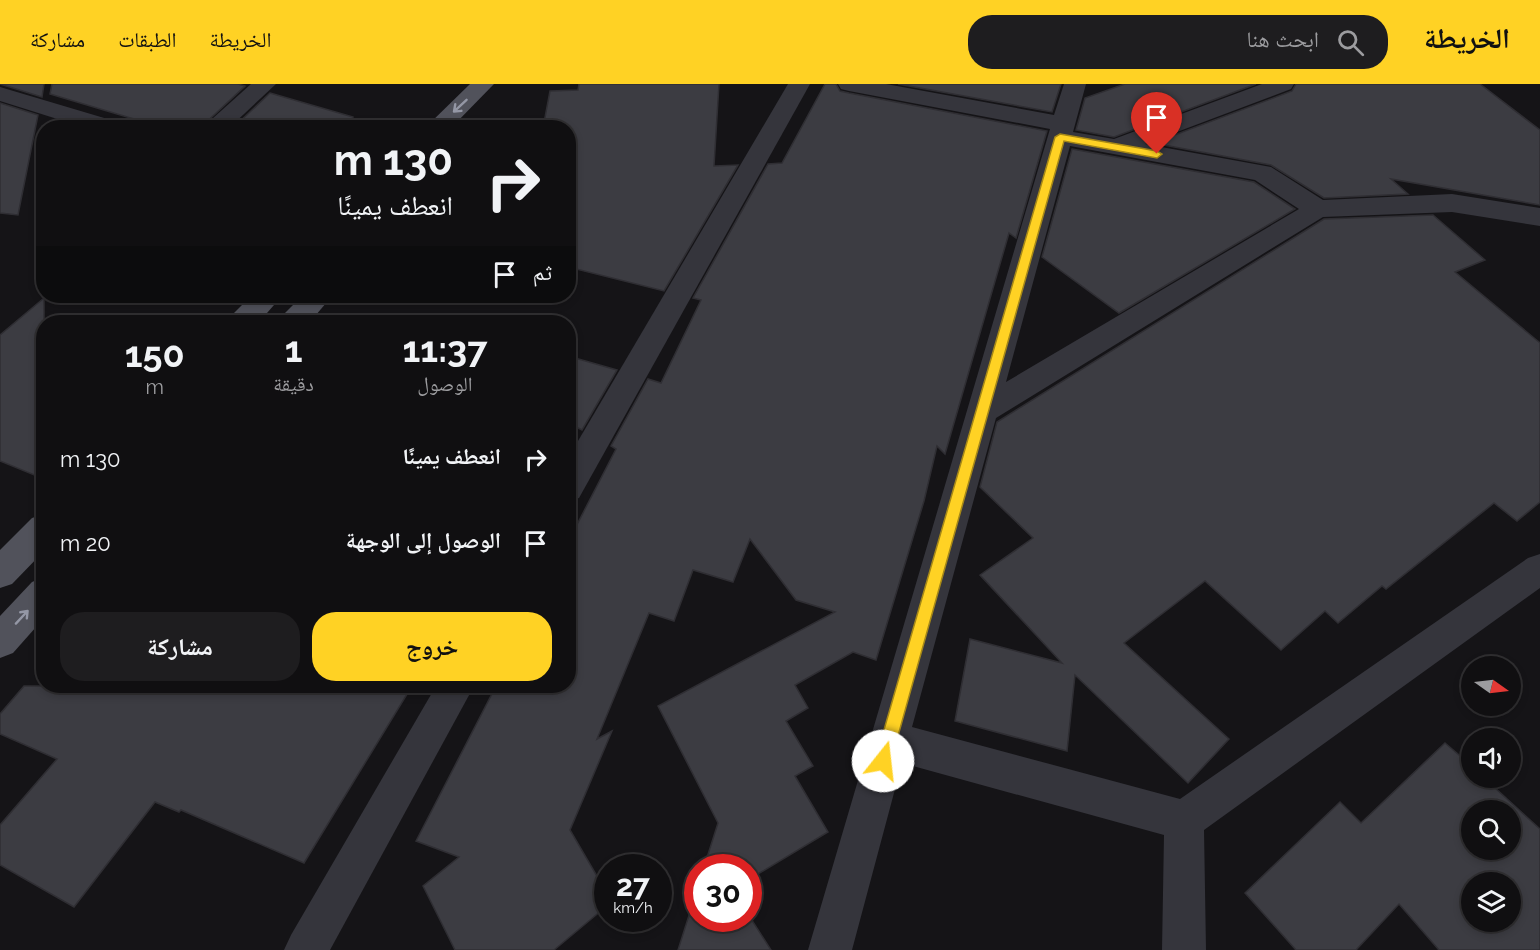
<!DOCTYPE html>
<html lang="ar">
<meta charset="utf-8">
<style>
body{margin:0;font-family:Raleway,"Noto Naskh Arabic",sans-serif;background:#1e1d1f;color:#f1f3f6;direction:rtl;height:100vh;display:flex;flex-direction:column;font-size:22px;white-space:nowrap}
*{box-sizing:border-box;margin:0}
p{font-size:20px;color:#9c9c9f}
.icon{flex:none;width:33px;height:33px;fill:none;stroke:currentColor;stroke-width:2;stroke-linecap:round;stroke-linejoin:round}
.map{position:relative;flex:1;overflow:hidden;direction:ltr}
.details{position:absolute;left:36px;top:231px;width:540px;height:378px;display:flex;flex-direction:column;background:#100f11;border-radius:24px;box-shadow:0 3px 9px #0003,0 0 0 2px #302f31;direction:rtl}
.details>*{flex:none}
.hud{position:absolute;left:36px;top:36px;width:540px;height:183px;border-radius:24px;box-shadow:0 3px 9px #0003,0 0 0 2px #302f31;direction:rtl;background:#100f11;color:#f1f3f6;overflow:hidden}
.needle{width:39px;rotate:104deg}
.buttons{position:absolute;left:1461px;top:572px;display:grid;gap:12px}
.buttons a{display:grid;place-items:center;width:60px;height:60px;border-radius:50%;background:#100f11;box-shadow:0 3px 9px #0003,0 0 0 2px #302f31;font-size:30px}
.speed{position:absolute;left:594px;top:770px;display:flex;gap:12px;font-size:30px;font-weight:700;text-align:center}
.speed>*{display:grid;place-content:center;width:78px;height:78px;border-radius:50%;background:#100f11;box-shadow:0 3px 9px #0003,0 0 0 2px #302f31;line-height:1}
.speed small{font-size:15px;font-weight:400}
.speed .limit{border:9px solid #d22;background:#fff;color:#111}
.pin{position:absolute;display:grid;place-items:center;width:51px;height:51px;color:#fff;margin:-62px -26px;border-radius:50% 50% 50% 0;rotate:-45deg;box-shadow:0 0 6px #0007}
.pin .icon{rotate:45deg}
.me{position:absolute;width:66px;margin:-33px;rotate:16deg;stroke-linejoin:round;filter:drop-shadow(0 0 4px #0008)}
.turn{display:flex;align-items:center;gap:21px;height:126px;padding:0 24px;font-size:27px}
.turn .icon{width:78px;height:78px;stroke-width:2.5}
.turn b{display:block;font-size:42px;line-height:51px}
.then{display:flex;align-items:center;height:57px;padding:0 24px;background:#0003;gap:12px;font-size:22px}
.eta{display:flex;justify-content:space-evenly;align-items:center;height:102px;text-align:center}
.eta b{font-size:36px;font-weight:700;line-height:42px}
.cta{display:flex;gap:12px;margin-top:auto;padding:12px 24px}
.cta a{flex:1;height:69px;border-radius:24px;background:#ffd224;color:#111;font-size:24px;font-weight:700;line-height:69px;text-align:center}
.cta a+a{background:#1e1d1f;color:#f1f3f6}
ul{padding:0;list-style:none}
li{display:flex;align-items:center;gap:18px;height:84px;padding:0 24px}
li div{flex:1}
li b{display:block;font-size:22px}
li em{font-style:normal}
header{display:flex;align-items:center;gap:36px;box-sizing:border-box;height:84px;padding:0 30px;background:#ffd224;color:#111}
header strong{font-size:28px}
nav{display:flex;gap:33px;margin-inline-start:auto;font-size:21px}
.search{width:420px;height:54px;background:#1e1d1f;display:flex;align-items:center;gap:15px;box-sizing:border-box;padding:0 21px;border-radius:24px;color:#9c9c9f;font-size:22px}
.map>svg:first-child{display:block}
.building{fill:#3c3c42;stroke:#2f2e33;stroke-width:1.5;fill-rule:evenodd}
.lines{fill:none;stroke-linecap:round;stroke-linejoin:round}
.minor{fill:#35353c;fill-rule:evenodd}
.major{fill:#51525b;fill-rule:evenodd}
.oneway{stroke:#9497a5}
.route{fill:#ffd224;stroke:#a68817;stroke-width:1.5}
</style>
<header>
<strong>الخريطة</strong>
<div class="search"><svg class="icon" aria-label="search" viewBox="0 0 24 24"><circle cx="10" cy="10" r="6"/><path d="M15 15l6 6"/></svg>ابحث هنا</div>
<nav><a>الخريطة</a><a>الطبقات</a><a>مشاركة</a></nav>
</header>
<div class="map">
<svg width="1540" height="866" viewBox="0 0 1540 866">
<rect width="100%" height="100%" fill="#151417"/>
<g class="building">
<path d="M0,0h44l-2,13z"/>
<path d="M52,0h186l7,2 -45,42h-36l-114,-34z"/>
<path d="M579,0h140l-5,82 24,-1 -74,126 -96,-24v-139h-25l7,-37 28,-1z"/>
<path d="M825,0h11l4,7 9,2 198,38 -31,107 -7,-5 -64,221 -8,-8 -13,55 -48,159 -23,-8 -58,33 13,23 -22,13 27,45 -18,10 33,56 -80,48v-13h-44l14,-44 -60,-117 177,-94 -39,-12 -46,-61 -17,43 -40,-12 -19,51 -25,-8 -52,126 15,-8 -42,99 38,65v10l-54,45h-99l-32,-64 36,-29 -43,-16 80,-155h72v-144l48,-93 -5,-3 37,-67 13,4 40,-83 -8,-2 75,-134 14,-1z"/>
<path d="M898,0h163l-9,28z"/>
<path d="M1125,0h131l-142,53 -38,-7 9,-32z"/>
<path d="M1296,0h184l60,46v75l-149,-26 17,15 -84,4 -53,-33 -118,-22 139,-52z"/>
<path d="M270,9l83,24 -2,11h-118z"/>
<path d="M0,19l38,12 -20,100 -18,-2z"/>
<path d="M1072,65l182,33 41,27 -176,104 -77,-56z"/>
<path d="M1433,131l52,45 -30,12 85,71v159l-23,19 -23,-18 -108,86 -4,-3 -44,37 -13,-12 -44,39 -76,-69 -81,62 105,96 -41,44 -113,-108 -8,76 -112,-30 15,-82 92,24 -82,-88 53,-37 -53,-51 17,-65 327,-203z"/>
<path d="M44,214v181l-44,-18v-126z"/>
<path d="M568,272l49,14 -35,60 -14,-7z"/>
<path d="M24,602h388l-108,177 -123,-53 -2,2 -24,-10 -81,105 -74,-42v-40l57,-66 -57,-25v-20z"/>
<path d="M1445,659l27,23v11h11l57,52v121h-101l-40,-46 -43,46h-60l-51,-57 95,-91 21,21zM1472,726h38v39h-38zM1472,798h38v39h-38z"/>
<path d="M698,803v31h50v-4l23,36h-93z"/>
</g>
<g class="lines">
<g class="minor">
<path d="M251,0h25l-47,44h-27z"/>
<path d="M788,0h22l-231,414 -11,3v-43z"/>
<path d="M838,0h48l168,31 10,-31h22l-13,48 41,7 148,-55h32l-3,5 -146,55 126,23 52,33 129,-6 88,14v18l-88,-14 -129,5 -327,201 -84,309 268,72 348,-241 12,-4v34l-336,242 2,120h-44l2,-115 -262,-72 -50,187h-44l242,-821 -201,-38 -8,-2zM1070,62l185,34 44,29 -293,173z"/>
<path d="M0,3l121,36 4,5h-39l-86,-27z"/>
<path d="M436,602h38l-144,264h-46l7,-15z"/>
</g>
<g class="major">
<path d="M470,0h24l-43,44h-26z"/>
<path d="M251,212h31l-23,26h-31l4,-7z"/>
<path d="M302,212h30l-22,26h-31l4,-7z"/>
<path d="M44,430v37l-32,33 -12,4v-38l32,-32z"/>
<path d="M44,493v41l-31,35 -13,5v-42l32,-34z"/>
</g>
</g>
<defs><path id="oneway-shaft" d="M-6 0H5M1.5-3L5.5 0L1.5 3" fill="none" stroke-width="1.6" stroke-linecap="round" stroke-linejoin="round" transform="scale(1.5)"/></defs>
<g class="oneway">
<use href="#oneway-shaft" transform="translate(460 22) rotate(137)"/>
<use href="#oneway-shaft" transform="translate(22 533) rotate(-47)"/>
</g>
<path class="route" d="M1060,50l97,17 5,3 -5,4 -93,-17 -173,620 -3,6 -5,2 -6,-2 -2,-6 180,-624z"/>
</svg>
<div class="buttons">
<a><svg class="needle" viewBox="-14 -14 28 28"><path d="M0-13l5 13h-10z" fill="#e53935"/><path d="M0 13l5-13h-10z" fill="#9c9c9f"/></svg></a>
<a><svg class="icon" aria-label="sound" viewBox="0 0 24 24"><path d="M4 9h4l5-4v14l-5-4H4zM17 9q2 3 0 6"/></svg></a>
<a><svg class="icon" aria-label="search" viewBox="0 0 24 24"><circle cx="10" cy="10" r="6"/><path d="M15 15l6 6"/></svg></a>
<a><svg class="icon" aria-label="layers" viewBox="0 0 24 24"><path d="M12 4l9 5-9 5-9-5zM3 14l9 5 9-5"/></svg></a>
</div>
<div class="speed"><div>27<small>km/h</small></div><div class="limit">30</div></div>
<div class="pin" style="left:1157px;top:70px;background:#d93025"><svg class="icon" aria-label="arrive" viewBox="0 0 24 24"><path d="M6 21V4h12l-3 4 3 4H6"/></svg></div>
<svg class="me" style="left:883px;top:677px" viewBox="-20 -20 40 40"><circle r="19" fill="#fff"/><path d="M0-13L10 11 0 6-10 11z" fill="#ffd224"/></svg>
<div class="hud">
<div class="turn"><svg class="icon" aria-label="right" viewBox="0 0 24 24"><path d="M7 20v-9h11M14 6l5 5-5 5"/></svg><div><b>130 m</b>انعطف يمينًا</div></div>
<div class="then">ثم<svg class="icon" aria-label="arrive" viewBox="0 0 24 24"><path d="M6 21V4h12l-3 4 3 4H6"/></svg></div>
</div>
<section class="details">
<div class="eta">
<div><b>11:37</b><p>الوصول</p></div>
<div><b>1</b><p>دقيقة</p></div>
<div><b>150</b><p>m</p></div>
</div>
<ul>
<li><svg class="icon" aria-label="right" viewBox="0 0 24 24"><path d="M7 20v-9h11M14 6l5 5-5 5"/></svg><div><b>انعطف يمينًا</b></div><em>130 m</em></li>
<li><svg class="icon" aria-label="arrive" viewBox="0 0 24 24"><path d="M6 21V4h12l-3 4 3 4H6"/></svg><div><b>الوصول إلى الوجهة</b></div><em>20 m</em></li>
</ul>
<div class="cta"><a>خروج</a><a>مشاركة</a></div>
</section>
</div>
